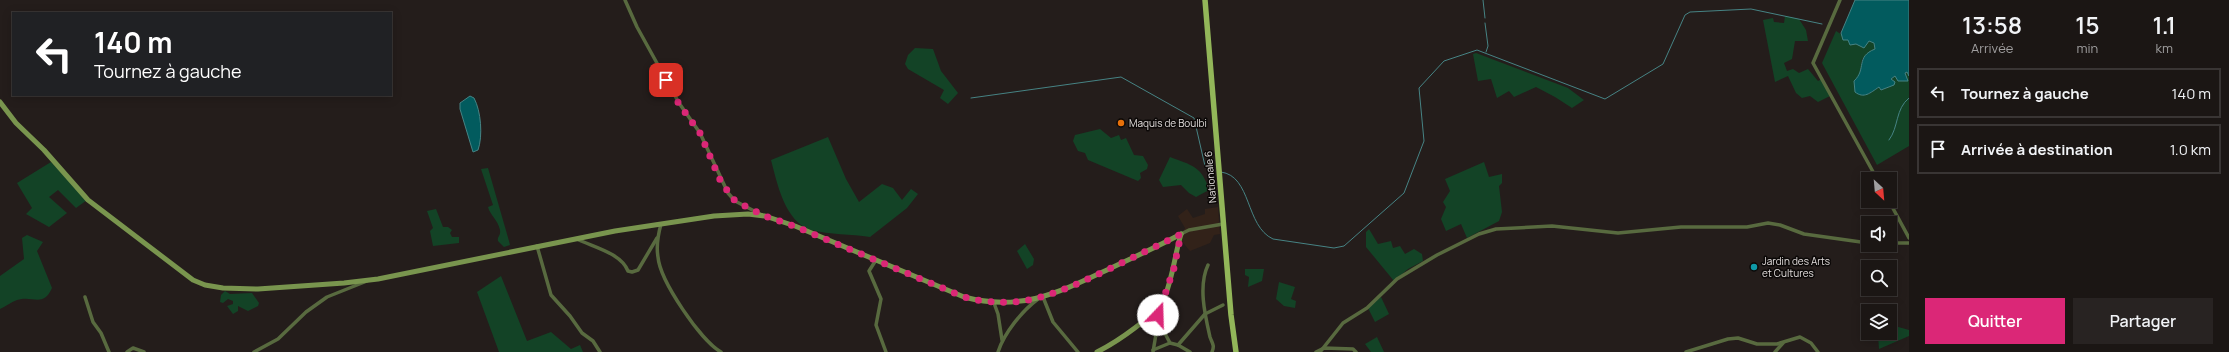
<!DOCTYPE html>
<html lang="fr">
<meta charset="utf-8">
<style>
body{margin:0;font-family:Manrope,sans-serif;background:#282322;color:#f1f3f6;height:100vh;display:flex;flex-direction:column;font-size:15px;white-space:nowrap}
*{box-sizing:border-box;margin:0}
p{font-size:13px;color:#a09fa0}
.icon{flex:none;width:22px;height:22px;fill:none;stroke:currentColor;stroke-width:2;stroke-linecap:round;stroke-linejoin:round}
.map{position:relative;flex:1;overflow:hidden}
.panel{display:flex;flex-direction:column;background:#1b1614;width:320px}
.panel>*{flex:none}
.banner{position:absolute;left:12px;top:12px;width:380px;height:84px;border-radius:0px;box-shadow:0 2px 10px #0003,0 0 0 1px #393534;background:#202124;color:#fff;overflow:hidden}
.needle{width:26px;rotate:154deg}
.fabs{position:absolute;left:1861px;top:172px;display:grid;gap:8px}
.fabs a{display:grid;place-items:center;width:36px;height:36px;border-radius:0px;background:#1b1614;box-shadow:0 2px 10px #0003,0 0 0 1px #393534;font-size:20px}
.pin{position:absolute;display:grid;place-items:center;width:34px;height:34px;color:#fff;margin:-17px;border-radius:8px;box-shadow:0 2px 6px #0006}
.me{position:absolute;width:44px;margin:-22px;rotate:21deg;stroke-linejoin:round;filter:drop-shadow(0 0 3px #0008)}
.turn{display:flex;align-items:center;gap:14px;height:84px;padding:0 16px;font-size:18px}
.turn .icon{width:52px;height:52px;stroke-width:2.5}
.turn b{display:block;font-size:28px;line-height:34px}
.eta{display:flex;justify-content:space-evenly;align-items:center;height:68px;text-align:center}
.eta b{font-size:24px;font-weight:600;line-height:28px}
.primary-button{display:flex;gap:8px;margin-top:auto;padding:8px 16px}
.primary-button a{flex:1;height:46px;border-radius:0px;background:#db2777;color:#fff;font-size:16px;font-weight:600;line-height:46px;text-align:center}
.primary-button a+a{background:#282322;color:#f1f3f6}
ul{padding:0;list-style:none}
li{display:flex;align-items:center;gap:12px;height:50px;margin:0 8px 6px;padding:0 8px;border:2px solid #393534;border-radius:0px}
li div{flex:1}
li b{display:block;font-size:15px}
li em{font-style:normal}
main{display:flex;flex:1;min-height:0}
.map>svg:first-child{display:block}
.commercial{fill:#322219}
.green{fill:#134326}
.water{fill:#025b5e;stroke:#468384}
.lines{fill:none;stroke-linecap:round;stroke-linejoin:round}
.stream{stroke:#468384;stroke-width:1}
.street{stroke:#586a3f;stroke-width:3.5}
.secondary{stroke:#79954e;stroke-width:5}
.primary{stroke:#92b659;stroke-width:5.5}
.route{stroke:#db2777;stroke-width:7;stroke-dasharray:0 12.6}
.food-dot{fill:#e8710a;stroke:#0b0807;stroke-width:1.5}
.culture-dot{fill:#0f9aa8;stroke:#0b0807;stroke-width:1.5}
.labels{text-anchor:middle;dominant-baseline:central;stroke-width:3;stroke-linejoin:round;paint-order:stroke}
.poi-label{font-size:10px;fill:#e4dfde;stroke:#0b0807;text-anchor:start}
.street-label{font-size:10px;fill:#e4dfde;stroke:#0b0807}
</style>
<main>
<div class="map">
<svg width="1909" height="352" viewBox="0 0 1909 352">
<rect width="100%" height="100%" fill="#241d1b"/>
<path class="commercial" d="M1218,207l2,27 -6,1 -4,8 -20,8 -10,-12 5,-11 -7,-12 9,-7 6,9 12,-4v-5z"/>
<g class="green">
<path d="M1785,16l14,3 7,11 2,11h-13l-3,18 -8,4 3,8 6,-2 6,4 9,-4 10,12 4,-2 8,17 -12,6 -8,-6 -8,2 -6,-5 -8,-17 -13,6 -12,-62 10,-2 1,4 10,1z"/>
<path d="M1836,31l20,13 13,-3 5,2 1,6 -13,10 -2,16 -6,6 15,13 10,-7 3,3 12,-5 -3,-6 4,-3 13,5 -3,-8 2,-1 2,4v70l-32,19 -55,-102z"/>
<path d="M915,48l18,1 8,22 17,22 -10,11 -8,-6 4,-8 -36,-21 -3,-5 3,-9z"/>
<path d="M1476,53l92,35 16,12 -12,8 -17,-11 -19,-10 -22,10 -5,-6 -12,7 -6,-19 -13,2 -5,-27z"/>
<path d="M1100,129l11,9 8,-3 2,5 5,-2 8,17 9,1 5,9 -1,4 -7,4 1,5 -3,3 -50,-21 -3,-7 -7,-2 -5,-10 2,-6z"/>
<path d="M828,137l18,42 13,23 23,-18 11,4 9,12 9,-11 7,5 -11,14 -37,29c-19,-3 -40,-2 -59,-7 -26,-8 -34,-47 -40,-70z"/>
<path d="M1170,157c21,8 32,9 39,33l-13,7 -7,-4 -8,-8 -18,2 -4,-7z"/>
<path d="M51,162l36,38 -11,8 -18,-18 -9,7 18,16 -18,14 -23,-13 6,-6 -15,-25z"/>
<path d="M1484,162l5,15 13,-3v9l-3,3 3,26 -3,9 -32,17 -6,-14 -15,7 -5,-12 5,-12 -3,-5 7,-11 -5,-12z"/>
<path d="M488,168l21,73 1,4 -6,2 -6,-6c-1,-5 3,-5 2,-11 -2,-10 -10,-15 -12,-23l5,-2 -12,-36z"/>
<path d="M436,209l7,18h5l4,3 -2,3 2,4h7v6l-26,3 -3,-15 3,-3 -6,-17z"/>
<path d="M1369,229l9,15 13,-3 2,7 7,-2 5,8 9,-5 8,5 1,7 -15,8 -14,12 -28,-34v-15z"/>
<path d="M27,235l16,7 -6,9 15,37c-9,20 -19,7 -35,12 -6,2 -12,7 -17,9v-33l24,-17 -2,-21z"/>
<path d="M1025,244l9,15 -1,6 -6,4 -10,-18z"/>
<path d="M1245,269h19l-2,12 -14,6 1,-10 -4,-2z"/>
<path d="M501,276l26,65 24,-9 20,17 9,-4 3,7h-84l-22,-60z"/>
<path d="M1279,282l16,5 -4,12 5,2 -1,7 -11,-2 -8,-7z"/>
<path d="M225,291l5,3 22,-1 7,10 -1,3 -10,5 -10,-5v5l-5,3 -6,-8 6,-2v-3l-5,-2 -5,4 -3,-1 1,-7z"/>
<path d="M1381,297l8,17 -14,8 -7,-14z"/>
<path d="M1895,326l14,4v6l-30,13 -1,-14 12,-2z"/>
<path d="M1377,337l7,15h-13l-6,-8z"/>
</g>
<g class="water">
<path d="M1855,0h54v76l-2,-4 -2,1 3,8h-10l-3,-5 -4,3 4,3 -1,3 -13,5 -2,-3c-9,6 -15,12 -24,5l-1,-11c13,-12 1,-24 21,-32l-1,-6 -5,-2 -5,7 -8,-4 -6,1 -2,-5h-5l-2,-7z"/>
<path d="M470,96l4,2c7,13 9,38 4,52l-5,2 -13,-43v-6z"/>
</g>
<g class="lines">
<g class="stream">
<path d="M1483,0l2,18"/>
<path d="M1485,23l3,23 -2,6"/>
<path d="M971,98l150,-21 73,41 11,48 4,4 5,1"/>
<path d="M1889,140c10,-13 6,-31 20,-42"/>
<path d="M1221,172c31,4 24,54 52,67l61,9 10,-2 60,-53 20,-52 -5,-53 25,-27 33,-11 128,49 58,-35 22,-49 5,-3 61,-3 71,15"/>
</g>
<g class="street">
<path d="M625,0l12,27 42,76 21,30 28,60 7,8 27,14"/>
<path d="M1840,0l-27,63 64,116"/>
<path d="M1889,201l20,37"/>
<path d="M661,224c-3,11 -5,22 -3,33 2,24 43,84 63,95"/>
<path d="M1181,234l8,-4 34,-6"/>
<path d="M577,239c16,8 44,14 51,32l4,1 6,-2 19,-32"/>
<path d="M1890,243h19"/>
<path d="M537,246l14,49 19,21 12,17 11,8 7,11"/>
<path d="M876,260l-7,11 12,28 -5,26 10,27"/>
<path d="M1208,265c-10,21 -3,50 2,72 2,6 5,8 2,15"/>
<path d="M85,297l8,25 8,11 8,19"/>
<path d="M1043,297l10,25 25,30"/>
<path d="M994,303l4,11 4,26"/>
<path d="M1158,320l12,23 8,2 12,7"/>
<path d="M1178,345l27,-31 18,-9"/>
<path d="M1153,350l17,-7"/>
<path d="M127,352l6,-4 11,4"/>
<path d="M254,352l24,-13 28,-27 21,-15 40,-16"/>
<path d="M998,352c6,-19 24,-41 40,-53"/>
<path d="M1153,352l8,-48"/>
<path d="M1316,352l8,-4 29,1 3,3"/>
<path d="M1320,352l23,-29 24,-15 30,-29 40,-24 42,-21 17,-5 56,-3 66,7 63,-6h66l21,-4 12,2 24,9 64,9"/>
<path d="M1686,352l42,-13 10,-1 19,6h20l23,-7 11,6 7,9"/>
<path d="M1775,352l8,-9"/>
</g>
<g class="secondary">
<path d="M0,102l16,21 28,27 44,50 105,80 12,5 18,3 35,1 86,-6 34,-4 237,-48 99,-15 34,-2 17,2 30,10 169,71c56,15 94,-4 143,-27 25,-12 50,-23 74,-36"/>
<path d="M1097,352c18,-9 61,-37 68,-56 8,-20 10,-42 16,-62"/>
</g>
<path class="primary" d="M1205,0l26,315 5,37"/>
</g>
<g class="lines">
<path class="route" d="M666,80l13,24 21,29 21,49 14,19 30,15 29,10 170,71c56,15 94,-4 143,-27 25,-12 50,-24 74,-36l-7,34 -16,47"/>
</g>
<circle class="food-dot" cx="1121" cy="123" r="4"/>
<circle class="culture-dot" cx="1754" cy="267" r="4"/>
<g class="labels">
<g class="poi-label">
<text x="1129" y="123">Maquis de Boulbi</text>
<text x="1762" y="261">Jardin des Arts<tspan x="1762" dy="12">et Cultures</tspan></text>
</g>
<g class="street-label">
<text transform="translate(1210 177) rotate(-95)">Nationale 6</text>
</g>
</g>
</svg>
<div class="fabs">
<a><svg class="needle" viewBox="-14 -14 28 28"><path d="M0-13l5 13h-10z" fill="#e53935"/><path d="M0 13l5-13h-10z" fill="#a09fa0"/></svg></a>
<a><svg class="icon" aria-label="sound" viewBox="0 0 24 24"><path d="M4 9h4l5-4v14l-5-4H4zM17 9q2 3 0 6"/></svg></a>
<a><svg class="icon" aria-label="search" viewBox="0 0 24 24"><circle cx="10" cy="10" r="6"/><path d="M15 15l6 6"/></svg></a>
<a><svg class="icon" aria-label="layers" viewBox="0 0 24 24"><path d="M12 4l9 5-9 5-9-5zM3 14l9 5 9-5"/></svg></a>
</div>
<div class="pin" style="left:666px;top:80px;background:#d93025"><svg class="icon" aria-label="arrive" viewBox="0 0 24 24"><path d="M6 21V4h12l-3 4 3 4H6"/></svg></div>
<svg class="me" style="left:1158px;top:315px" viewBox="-20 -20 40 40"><circle r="19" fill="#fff"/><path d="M0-13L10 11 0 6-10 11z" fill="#db2777"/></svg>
<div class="banner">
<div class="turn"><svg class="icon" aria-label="left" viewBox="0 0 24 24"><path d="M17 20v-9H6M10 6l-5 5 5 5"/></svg><div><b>140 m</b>Tournez à gauche</div></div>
</div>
</div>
<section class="panel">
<div class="eta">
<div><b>13:58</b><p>Arrivée</p></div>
<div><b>15</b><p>min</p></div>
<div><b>1.1</b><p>km</p></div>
</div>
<ul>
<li><svg class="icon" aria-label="left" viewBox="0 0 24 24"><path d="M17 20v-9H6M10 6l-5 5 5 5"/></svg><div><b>Tournez à gauche</b></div><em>140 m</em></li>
<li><svg class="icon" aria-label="arrive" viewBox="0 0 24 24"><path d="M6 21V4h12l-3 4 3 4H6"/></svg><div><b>Arrivée à destination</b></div><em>1.0 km</em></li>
</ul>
<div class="primary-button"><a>Quitter</a><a>Partager</a></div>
</section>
</main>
